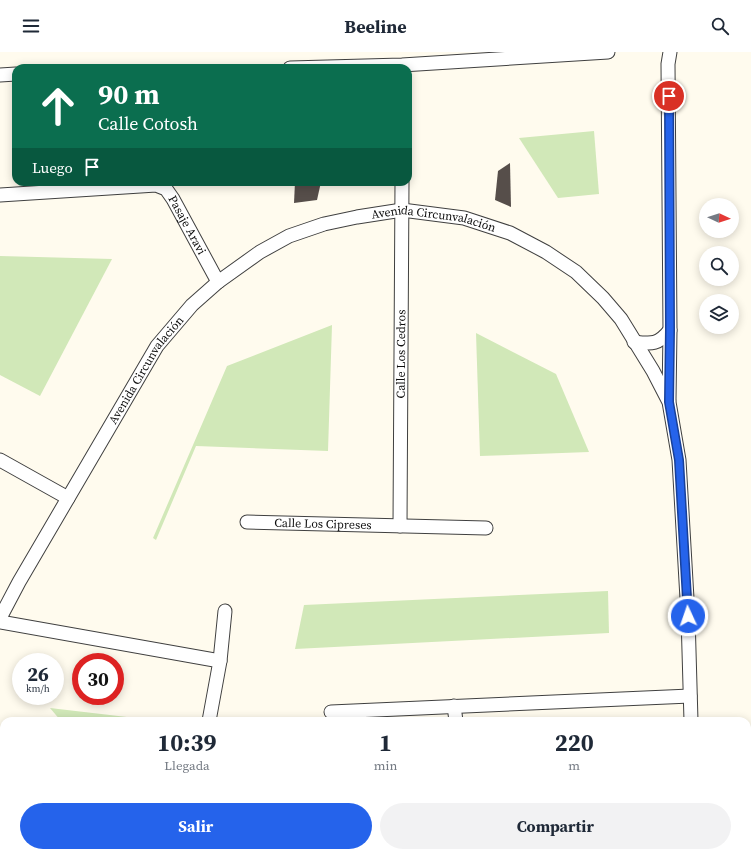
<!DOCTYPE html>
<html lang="es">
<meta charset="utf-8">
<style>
body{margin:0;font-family:"Source Serif 4",serif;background:#f2f2f3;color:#1f2937;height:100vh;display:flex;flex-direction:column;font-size:15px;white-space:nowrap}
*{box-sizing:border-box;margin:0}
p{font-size:13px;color:#747a83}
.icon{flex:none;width:22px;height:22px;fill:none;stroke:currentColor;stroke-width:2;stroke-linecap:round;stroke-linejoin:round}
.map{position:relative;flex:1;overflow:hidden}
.side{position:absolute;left:0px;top:665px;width:751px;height:140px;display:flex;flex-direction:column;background:#fff;border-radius:12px 12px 0 0;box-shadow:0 2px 10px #0003}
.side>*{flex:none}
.banner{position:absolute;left:12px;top:12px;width:400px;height:122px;border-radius:12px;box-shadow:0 2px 10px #0003;background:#0b6e4f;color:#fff;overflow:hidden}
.needle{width:26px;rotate:94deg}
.controls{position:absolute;left:699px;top:146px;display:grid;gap:8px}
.controls a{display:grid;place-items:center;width:40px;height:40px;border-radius:50%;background:#fff;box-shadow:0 2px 10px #0003;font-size:20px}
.speed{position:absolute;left:12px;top:601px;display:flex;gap:8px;font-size:20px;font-weight:700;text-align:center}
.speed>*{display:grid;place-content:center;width:52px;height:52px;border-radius:50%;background:#fff;box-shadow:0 2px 10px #0003;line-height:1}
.speed small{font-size:10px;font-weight:400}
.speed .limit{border:6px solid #d22;background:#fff;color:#111}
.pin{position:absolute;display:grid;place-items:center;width:34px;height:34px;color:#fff;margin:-17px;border:2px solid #fff;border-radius:50%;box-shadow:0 1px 4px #0007}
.me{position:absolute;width:44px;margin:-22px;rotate:357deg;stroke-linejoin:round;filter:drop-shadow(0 0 3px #0008)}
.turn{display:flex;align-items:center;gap:14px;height:84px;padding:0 20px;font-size:18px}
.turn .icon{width:52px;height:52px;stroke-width:2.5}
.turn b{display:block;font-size:28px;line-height:34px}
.then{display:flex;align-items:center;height:38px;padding:0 20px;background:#0003;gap:8px;font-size:15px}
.eta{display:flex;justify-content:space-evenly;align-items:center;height:68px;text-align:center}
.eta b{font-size:24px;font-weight:700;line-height:28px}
.button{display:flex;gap:8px;margin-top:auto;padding:8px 20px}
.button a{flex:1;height:46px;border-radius:24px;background:#2563eb;color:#fff;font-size:16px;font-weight:700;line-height:46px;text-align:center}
.button a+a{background:#f2f2f3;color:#1f2937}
header{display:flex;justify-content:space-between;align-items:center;height:52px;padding:0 20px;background:#fff;font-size:18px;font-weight:700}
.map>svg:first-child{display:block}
.green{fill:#d1e8b8}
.building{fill:#564e4a}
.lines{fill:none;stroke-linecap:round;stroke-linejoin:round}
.street-casing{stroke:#404040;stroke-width:15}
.path{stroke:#2f2f2f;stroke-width:2.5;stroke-dasharray:4 2;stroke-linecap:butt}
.street{stroke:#fff;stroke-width:13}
.route-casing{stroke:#184099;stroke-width:10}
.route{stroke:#2563eb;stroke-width:7}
.labels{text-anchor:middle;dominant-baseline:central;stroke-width:4;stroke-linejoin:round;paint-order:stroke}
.street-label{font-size:12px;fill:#0d0d0d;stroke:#fff}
</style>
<header><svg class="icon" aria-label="menu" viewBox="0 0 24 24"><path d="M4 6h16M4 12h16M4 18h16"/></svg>Beeline<svg class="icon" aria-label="search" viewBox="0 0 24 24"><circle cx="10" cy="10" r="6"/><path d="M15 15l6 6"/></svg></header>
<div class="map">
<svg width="751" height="805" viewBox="0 0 751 805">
<rect width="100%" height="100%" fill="#fffbee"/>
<g class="green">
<path d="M594,79l5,63 -41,4 -39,-60z"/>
<path d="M0,204l112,3 -72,137 -40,-21z"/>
<path d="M332,273l-4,126 -132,-5 -40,94 -3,-2 74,-172z"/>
<path d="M476,281l80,41 33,78 -109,4z"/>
<path d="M608,539l1,42 -314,16 9,-44z"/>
<path d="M50,656l111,13h-100z"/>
<path d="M205,801h202v4h-208z"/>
<path d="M545,801h93l1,4h-93z"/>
</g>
<g class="building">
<path d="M510,111l1,44 -16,-7 3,-29z"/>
<path d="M295,130h26l-4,18 -23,3z"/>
<path d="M430,801h18l1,4h-18z"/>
</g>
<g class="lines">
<defs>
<g id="street">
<path d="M290,16l112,-3 206,-13"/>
<path d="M0,23l16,-1"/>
<path id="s1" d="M0,143l156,-10 10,4 7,10 45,83"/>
<path d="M634,290c18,2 24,3 36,-12"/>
<path d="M669,348l1,-70 -2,-266 2,-12"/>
<path d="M0,408l68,38"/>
<path id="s2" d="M247,470l239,6"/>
<path id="s3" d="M400,474l2,-344"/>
<path id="s4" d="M0,566l19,-36 138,-236 35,-41 26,-23 42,-30 29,-16 35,-12 33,-7 45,-7 62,8 46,15 36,19 30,20 27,26 18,21 32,52 16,31 10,58 9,156 3,105"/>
<path d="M0,570l220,39"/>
<path d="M454,654l2,15"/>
<path d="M331,660l359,-16"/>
<path d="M209,669l11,-60 5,-50"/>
<path d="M73,801l4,4"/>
<path d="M698,801v4"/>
<path d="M97,805l6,-4"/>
</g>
</defs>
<use href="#street" class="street-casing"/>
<path class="path" d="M468,801v4"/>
<use href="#street" class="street"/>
</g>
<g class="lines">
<defs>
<path id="route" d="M669,44l1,234 -1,72 10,58 9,156"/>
</defs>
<use href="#route" class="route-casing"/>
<use href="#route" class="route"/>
</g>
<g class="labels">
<g class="street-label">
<text stroke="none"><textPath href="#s4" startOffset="636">Avenida Circunvalación</textPath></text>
<text stroke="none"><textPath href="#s1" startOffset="209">Pasaje Aravi</textPath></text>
<text stroke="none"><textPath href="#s3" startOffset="172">Calle Los Cedros</textPath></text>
<text stroke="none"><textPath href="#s4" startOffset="288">Avenida Circunvalación</textPath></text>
<text stroke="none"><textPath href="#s2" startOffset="76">Calle Los Cipreses</textPath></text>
</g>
</g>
</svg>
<div class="controls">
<a><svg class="needle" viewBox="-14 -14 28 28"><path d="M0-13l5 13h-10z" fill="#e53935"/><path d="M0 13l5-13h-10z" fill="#747a83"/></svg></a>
<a><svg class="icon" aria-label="search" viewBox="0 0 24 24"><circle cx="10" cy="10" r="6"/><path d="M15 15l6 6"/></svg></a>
<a><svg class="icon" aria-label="layers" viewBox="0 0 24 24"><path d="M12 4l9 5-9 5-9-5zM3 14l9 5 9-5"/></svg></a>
</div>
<div class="speed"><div>26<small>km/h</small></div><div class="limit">30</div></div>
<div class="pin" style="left:669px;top:44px;background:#d93025"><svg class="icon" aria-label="arrive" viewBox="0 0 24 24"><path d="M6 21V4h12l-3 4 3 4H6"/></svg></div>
<svg class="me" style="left:688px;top:564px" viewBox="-20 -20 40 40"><circle r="17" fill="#2563eb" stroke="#fff" stroke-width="3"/><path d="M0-11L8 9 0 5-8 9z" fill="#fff"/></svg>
<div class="banner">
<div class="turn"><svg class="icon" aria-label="ahead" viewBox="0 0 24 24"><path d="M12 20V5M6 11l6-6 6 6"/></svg><div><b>90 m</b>Calle Cotosh</div></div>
<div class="then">Luego<svg class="icon" aria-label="arrive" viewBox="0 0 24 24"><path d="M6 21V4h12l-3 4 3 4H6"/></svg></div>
</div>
<section class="side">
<div class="eta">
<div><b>10:39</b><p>Llegada</p></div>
<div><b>1</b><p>min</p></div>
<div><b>220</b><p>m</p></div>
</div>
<div class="button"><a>Salir</a><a>Compartir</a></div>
</section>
</div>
